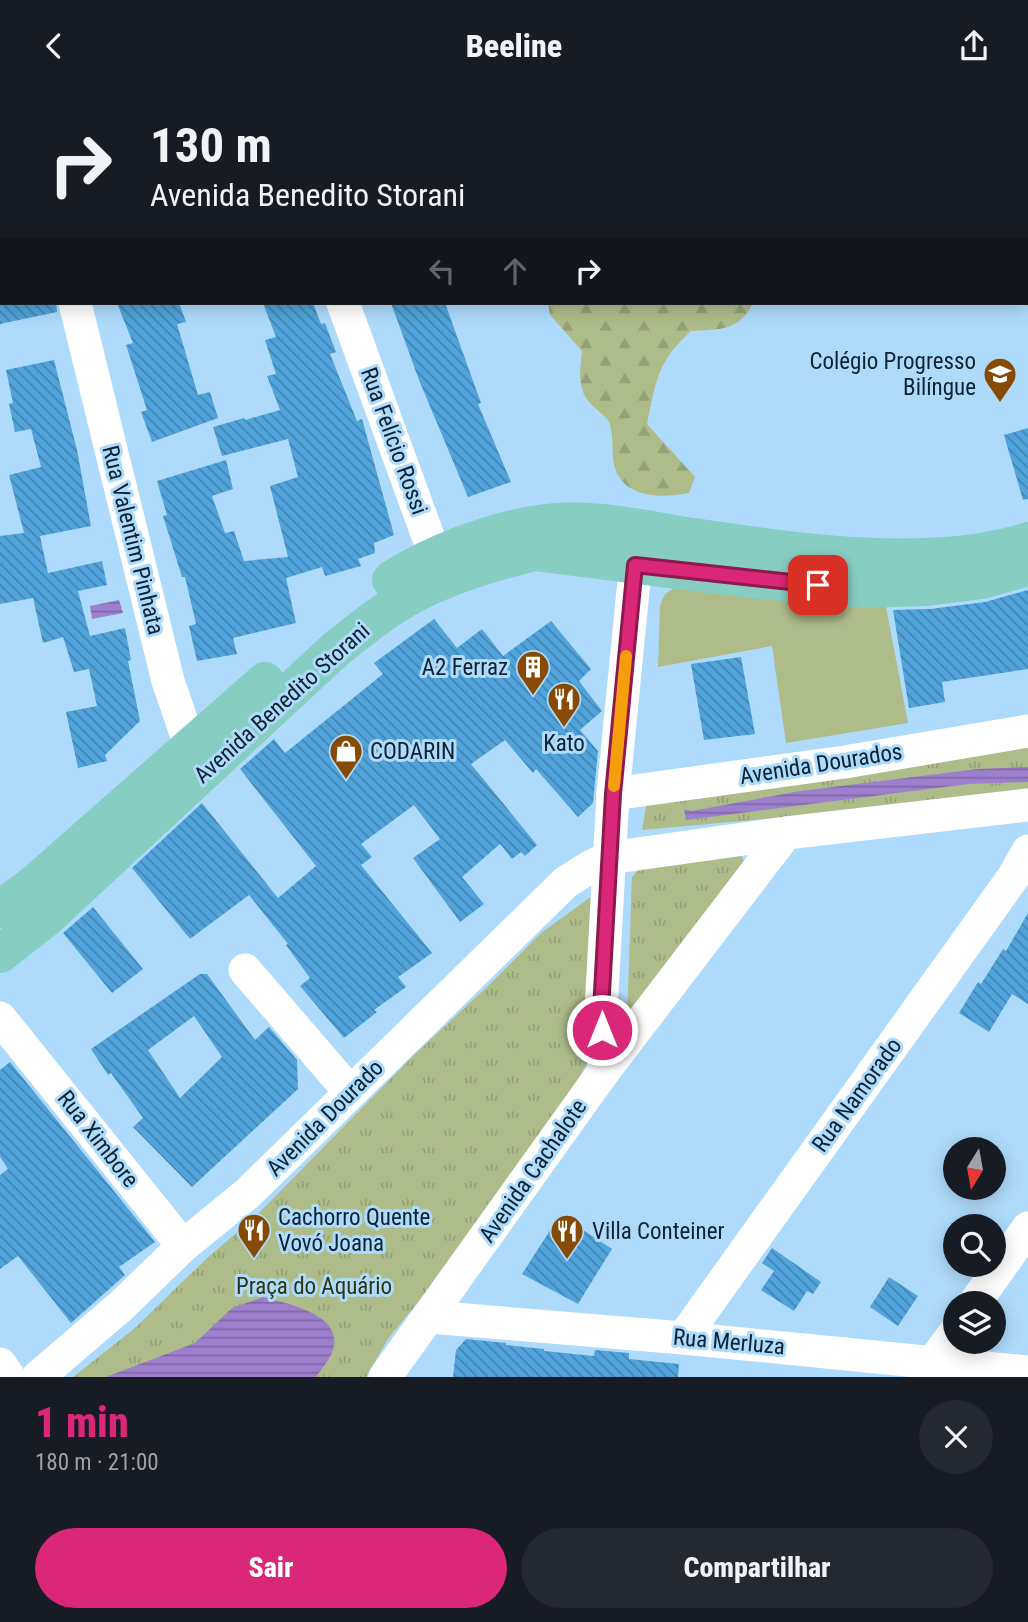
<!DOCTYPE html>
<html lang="pt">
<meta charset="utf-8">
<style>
body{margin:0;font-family:"Roboto Condensed",sans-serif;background:#242831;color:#f1f3f6;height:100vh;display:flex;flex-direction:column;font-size:26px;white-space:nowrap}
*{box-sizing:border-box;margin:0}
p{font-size:23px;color:#9ea1a6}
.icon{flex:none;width:38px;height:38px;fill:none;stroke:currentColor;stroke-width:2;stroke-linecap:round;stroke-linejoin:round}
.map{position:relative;height:1286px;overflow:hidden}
.panel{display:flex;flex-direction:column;background:#171b24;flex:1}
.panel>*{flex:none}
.guide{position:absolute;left:0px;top:0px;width:1029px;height:214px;box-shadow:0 4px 18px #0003;background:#171b24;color:#f1f3f6;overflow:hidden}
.needle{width:46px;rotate:191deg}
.tools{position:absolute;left:943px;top:1046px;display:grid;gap:14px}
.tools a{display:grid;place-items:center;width:63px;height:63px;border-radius:50%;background:#171b24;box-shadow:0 4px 18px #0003;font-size:35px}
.pin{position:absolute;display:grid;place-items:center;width:60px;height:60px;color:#fff;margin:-30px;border-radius:14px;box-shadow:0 4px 10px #0006}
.me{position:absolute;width:77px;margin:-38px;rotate:0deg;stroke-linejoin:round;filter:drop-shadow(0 0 5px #0008)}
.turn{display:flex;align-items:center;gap:24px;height:147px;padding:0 35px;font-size:32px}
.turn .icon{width:91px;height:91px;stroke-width:2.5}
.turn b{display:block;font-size:49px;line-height:60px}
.lanes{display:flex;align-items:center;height:66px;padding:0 35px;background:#0003;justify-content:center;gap:35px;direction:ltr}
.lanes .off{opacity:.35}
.round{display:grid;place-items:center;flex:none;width:74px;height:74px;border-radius:37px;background:#242831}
.head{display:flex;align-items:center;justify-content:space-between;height:119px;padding:0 35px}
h1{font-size:42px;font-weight:800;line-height:52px;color:#db2777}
.action{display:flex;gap:14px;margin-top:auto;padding:14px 35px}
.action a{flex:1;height:80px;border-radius:42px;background:#db2777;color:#fff;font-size:28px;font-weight:800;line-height:80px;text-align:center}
.action a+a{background:#242831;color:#f1f3f6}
header{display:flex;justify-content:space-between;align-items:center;height:91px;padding:0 35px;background:#171b24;font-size:32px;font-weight:800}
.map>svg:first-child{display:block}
.grass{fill:#aebc89}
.forest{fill:url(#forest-firs)}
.park{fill:url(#park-tufts)}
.water{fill:url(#water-rules)}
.building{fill:url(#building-back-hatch);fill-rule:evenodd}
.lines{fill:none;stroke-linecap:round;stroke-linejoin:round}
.minor{stroke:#fff;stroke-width:33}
.major{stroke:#87cdc2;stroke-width:38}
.route-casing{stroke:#8e194d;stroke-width:18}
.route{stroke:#db2777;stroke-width:12}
.slow{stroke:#f59e0b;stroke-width:12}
.labels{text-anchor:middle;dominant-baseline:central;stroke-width:6;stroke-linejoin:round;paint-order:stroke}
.poi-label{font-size:23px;fill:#0b2232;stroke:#aedbfc;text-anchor:start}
.street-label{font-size:23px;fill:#0b2232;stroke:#aedbfc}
.park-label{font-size:23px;fill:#2e3611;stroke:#aedbfc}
</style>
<header><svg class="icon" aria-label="back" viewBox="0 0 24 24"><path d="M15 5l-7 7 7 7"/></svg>Beeline<svg class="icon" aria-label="share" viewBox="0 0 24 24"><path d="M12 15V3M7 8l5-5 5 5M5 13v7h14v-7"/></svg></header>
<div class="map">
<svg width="1028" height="1286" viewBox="0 0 1028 1286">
<defs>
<pattern id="forest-firs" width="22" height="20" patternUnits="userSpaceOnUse" patternTransform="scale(1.75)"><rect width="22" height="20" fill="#aebc89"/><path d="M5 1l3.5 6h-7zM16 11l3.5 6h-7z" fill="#94a177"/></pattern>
<pattern id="park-tufts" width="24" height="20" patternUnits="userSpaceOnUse" patternTransform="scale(1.75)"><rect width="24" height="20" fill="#aebc89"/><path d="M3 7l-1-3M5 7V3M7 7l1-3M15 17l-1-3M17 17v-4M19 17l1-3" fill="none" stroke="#94a177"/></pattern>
<pattern id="water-rules" width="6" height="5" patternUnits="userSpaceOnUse" patternTransform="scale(1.75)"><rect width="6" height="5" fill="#9d80cd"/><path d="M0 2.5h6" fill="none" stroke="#7e68a7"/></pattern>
<pattern id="building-back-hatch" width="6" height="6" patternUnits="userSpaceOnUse" patternTransform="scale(1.75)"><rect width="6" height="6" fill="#51a4db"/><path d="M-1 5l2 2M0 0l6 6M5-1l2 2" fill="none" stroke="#4185b2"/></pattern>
</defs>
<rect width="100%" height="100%" fill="#aedbfc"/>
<path class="grass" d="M674,497l211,13 23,122 -122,20 -14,-97 -114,21 2,-62 5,-11z"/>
<g class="forest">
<path d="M631,0h229v2h-234z"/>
<path d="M548,212h205c-14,29 -35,26 -62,28 -34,31 -35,50 -44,93l48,53 -6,16c-25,5 -61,6 -73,-22 -6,-14 -1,-34 -7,-49 -2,-5 -11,-11 -15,-15 -18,-16 -14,-34 -12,-56l-32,-36z"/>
</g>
<g class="park">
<path d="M1028,655v43l-242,28 -144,13 5,-29z"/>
<path d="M739,761l5,9 -117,157 5,-141 10,-12z"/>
<path d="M595,803l-3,160 -43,78 -105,138 -56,69 -22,38h-293l62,-49 71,-69 49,-42 156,-159 80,-75 50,-50z"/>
</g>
<g class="water">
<path d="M119,509l4,13 -31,6 -2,-13z"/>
<path d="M1028,676v15l-60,2 -282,36 -2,-11 8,2 108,-20 178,-22z"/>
<path d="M263,1206c24,7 84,17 69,56 -4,8 -11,17 -16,24h-210l89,-34 37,-35z"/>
</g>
<g class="building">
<path d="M0,212h56l1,9 -57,12z"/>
<path d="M117,212h62l7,19 -9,2 21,71 12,-3 8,26 -66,24 -11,-30 6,-2 -21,-65 7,-2z"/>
<path d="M263,212h50l8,21 4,-1 11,29 -6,2 27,67 5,-2 32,116 -20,8 1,10 -17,6 3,7 -36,10 -3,-9 -36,11 10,45 -63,15 4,16 -40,7 -8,-35 7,-2 -11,-47h-3l-19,-61 4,-1 -10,-34 69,-21 7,29 -21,7 13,37 9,-2 10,30 44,-4 -18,-71 28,-9 -10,-38 -66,17 -9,-29 31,-9 1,2 35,-10 -13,-34 9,-2 -11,-34 11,-3z"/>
<path d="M391,212h54l36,100 -3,1 33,78 -43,15 -49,-117z"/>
<path d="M54,269l23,90 14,76 -51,10 8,37 54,-12 5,24 -29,6 12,45 35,-8 6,32 -3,1 12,60 -35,34 2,6 -29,7 -12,-56 31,-6 -8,-37 -15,3 -11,-35 -20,6 -10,-45 -33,6v-68l24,-3 -15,-58 32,-8 -10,-38 -16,3 -6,-28 4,-1 -7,-33z"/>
<path d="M1028,337v71l-5,1 -19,-65z"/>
<path d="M1028,499v79l-86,13 3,20 -36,6 -16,-98 37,-1 55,-7z"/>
<path d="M434,528l23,29 25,-19 21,27 48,-35 40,48 -12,12 23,30 -22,19 18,21 -5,52 -15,14 -42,-48 -3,4 -28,-33 -34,24 66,81 -12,11 -4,-4 -9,7 -12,-15 -38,33 22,27 -24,18 -47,-64 27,-19 -26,-34 -53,39 11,13 -11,8 71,88 -34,24 8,10 -32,23 3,2 -33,26 -44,-52 10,-8 -24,-33 2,-1 -39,-49 -59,44 -58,-71 70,-65 76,95 38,-32 -76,-97 34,-30 11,14 98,-79 -9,-11z"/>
<path d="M741,566l14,77 -51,6 -13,-76z"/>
<path d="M93,816l50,62 -31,24 -49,-60z"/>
<path d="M1028,822v91l-16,-10 -23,38 -30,-19 19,-31 3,2 22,-35 3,2z"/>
<path d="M200,883h7l48,66 14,-13 28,33 1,29 -106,98 -59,-60 10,-9 -32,-45 -3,2 -17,-26zM194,925l28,41 -42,41 -32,-48z"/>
<path d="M10,971l145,180 -36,25 6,8 -54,48 -53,-67 -18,13v-94l8,-6 -8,-12v-87z"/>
<path d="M560,1124l52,34 -34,55 -56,-30z"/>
<path d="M772,1157l49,34 -8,12 -6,-3 -13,20 -33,-21 13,-19 -12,-8z"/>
<path d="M889,1186l29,19 -20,30 -28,-19z"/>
<path d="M466,1248l40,4v2l38,4v2l50,5 1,-6 34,3v6l50,5 -1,13h-225l3,-27z"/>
</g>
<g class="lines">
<g class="minor">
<path d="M23,0l1,2"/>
<path d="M265,0v2"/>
<path d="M75,212l93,378 22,64 11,22"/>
<path d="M343,212l101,277"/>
<path d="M613,703l232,-32 183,-31"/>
<path d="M245,879l105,122"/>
<path d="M0,927l183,228"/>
<path d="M604,980l-3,-61 12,-216 25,-254"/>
<path d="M974,1213l54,-76"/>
<path d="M430,1226l253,21 345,34"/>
<path d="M683,1247l331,-462 14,-25"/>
<path d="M933,1271l23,-31"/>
<path d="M0,1273l9,13"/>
<path d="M38,1286l83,-71 62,-60 65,-53 318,-311 24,-15 19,-9 177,-25 242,-28"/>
<path d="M385,1286l219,-306 182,-238"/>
</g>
<g class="major">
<path d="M391,489c40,-26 100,-49 148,-56 47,-8 100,4 147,12 103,15 242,37 342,5"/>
<path d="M0,818l33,-24 232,-204"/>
<path d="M0,863l46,-36 290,-269c24,-19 48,-39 76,-54 38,-20 81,-33 123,-43l212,27 118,10 62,-2 55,-7 46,-13"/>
</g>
</g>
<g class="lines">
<defs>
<path id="route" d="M602,939l-1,-20 12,-216 22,-229 183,20"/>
</defs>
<use href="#route" class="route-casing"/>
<use href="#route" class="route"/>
<path class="slow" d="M614,695l12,-130"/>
</g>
<defs>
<symbol id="school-pin" viewBox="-11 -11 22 30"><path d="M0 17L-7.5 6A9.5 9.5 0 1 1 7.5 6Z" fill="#864a04" stroke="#aedbfc"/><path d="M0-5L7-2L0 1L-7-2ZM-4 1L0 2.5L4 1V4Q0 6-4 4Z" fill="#fff"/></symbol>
<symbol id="building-pin" viewBox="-11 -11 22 30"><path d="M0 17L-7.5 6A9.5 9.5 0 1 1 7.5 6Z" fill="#864a04" stroke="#aedbfc"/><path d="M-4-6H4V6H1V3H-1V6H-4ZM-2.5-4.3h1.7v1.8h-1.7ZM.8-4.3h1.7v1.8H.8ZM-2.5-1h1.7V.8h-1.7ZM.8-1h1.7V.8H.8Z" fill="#fff"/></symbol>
<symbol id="restaurant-pin" viewBox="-11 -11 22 30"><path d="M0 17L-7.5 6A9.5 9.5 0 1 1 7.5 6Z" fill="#864a04" stroke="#aedbfc"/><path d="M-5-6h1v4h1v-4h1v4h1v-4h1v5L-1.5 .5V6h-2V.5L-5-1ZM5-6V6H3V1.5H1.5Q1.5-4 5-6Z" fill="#fff"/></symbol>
<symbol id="shop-pin" viewBox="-11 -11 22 30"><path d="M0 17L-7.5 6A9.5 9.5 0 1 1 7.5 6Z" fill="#864a04" stroke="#aedbfc"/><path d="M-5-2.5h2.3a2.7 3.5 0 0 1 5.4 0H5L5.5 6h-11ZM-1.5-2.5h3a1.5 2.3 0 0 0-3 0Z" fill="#fff"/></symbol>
</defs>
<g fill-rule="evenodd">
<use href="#school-pin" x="981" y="264" width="38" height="52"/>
<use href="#building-pin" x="514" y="557" width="38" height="52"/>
<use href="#restaurant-pin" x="545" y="589" width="38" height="52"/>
<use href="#shop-pin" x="327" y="641" width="38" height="52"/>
<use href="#restaurant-pin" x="235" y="1120" width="38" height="52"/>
<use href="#restaurant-pin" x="548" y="1121" width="38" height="52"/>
</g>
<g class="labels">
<g class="poi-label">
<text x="976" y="270" text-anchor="end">Colégio Progresso<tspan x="976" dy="26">Bilíngue</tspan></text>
<text x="508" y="576" text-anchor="end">A2 Ferraz</text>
<text x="564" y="652" text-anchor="middle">Kato</text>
<text x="370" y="660">CODARIN</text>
<text x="278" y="1126">Cachorro Quente<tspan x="278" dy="26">Vovó Joana</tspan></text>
<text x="592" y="1140">Villa Conteiner</text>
</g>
<g class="street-label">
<text transform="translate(394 350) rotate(70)">Rua Felício Rossi</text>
<text transform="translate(133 449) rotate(76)">Rua Valentim Pinhata</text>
<text transform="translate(282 612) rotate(-42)">Avenida Benedito Storani</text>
<text transform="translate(821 673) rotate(-9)">Avenida Dourados</text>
<text transform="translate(857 1004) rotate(-54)">Rua Namorado</text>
<text transform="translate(325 1027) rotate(-45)">Avenida Dourado</text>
<text transform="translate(98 1048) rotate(52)">Rua Ximbore</text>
<text transform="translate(533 1080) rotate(-55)">Avenida Cachalote</text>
<text transform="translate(729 1251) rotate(5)">Rua Merluza</text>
</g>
<g class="park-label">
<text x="314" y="1195">Praça do Aquário</text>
</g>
</g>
</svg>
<div class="tools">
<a><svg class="needle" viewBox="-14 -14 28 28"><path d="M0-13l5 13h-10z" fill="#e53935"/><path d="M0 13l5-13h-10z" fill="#9ea1a6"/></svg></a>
<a><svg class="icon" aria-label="search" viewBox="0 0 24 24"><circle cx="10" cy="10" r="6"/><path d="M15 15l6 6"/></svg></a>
<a><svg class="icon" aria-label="layers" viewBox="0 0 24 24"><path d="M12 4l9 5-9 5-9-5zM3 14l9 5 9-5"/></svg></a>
</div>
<div class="pin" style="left:818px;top:494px;background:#d93025"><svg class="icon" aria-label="arrive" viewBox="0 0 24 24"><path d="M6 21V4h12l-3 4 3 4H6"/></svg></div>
<svg class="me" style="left:602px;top:939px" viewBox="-20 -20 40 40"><circle r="17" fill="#db2777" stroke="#fff" stroke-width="3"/><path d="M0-11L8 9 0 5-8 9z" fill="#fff"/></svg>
<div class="guide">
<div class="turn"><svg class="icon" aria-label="right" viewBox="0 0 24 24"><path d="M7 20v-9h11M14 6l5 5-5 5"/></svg><div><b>130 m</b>Avenida Benedito Storani</div></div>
<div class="lanes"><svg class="icon off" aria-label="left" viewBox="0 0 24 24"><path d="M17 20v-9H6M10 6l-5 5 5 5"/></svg><svg class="icon off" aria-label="ahead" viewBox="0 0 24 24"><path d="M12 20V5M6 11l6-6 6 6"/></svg><svg class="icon" aria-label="right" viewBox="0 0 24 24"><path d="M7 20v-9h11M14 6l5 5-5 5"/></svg></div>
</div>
</div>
<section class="panel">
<div class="head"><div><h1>1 min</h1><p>180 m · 21:00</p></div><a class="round"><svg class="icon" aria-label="close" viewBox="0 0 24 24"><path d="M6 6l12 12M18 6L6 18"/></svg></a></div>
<div class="action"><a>Sair</a><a>Compartilhar</a></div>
</section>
